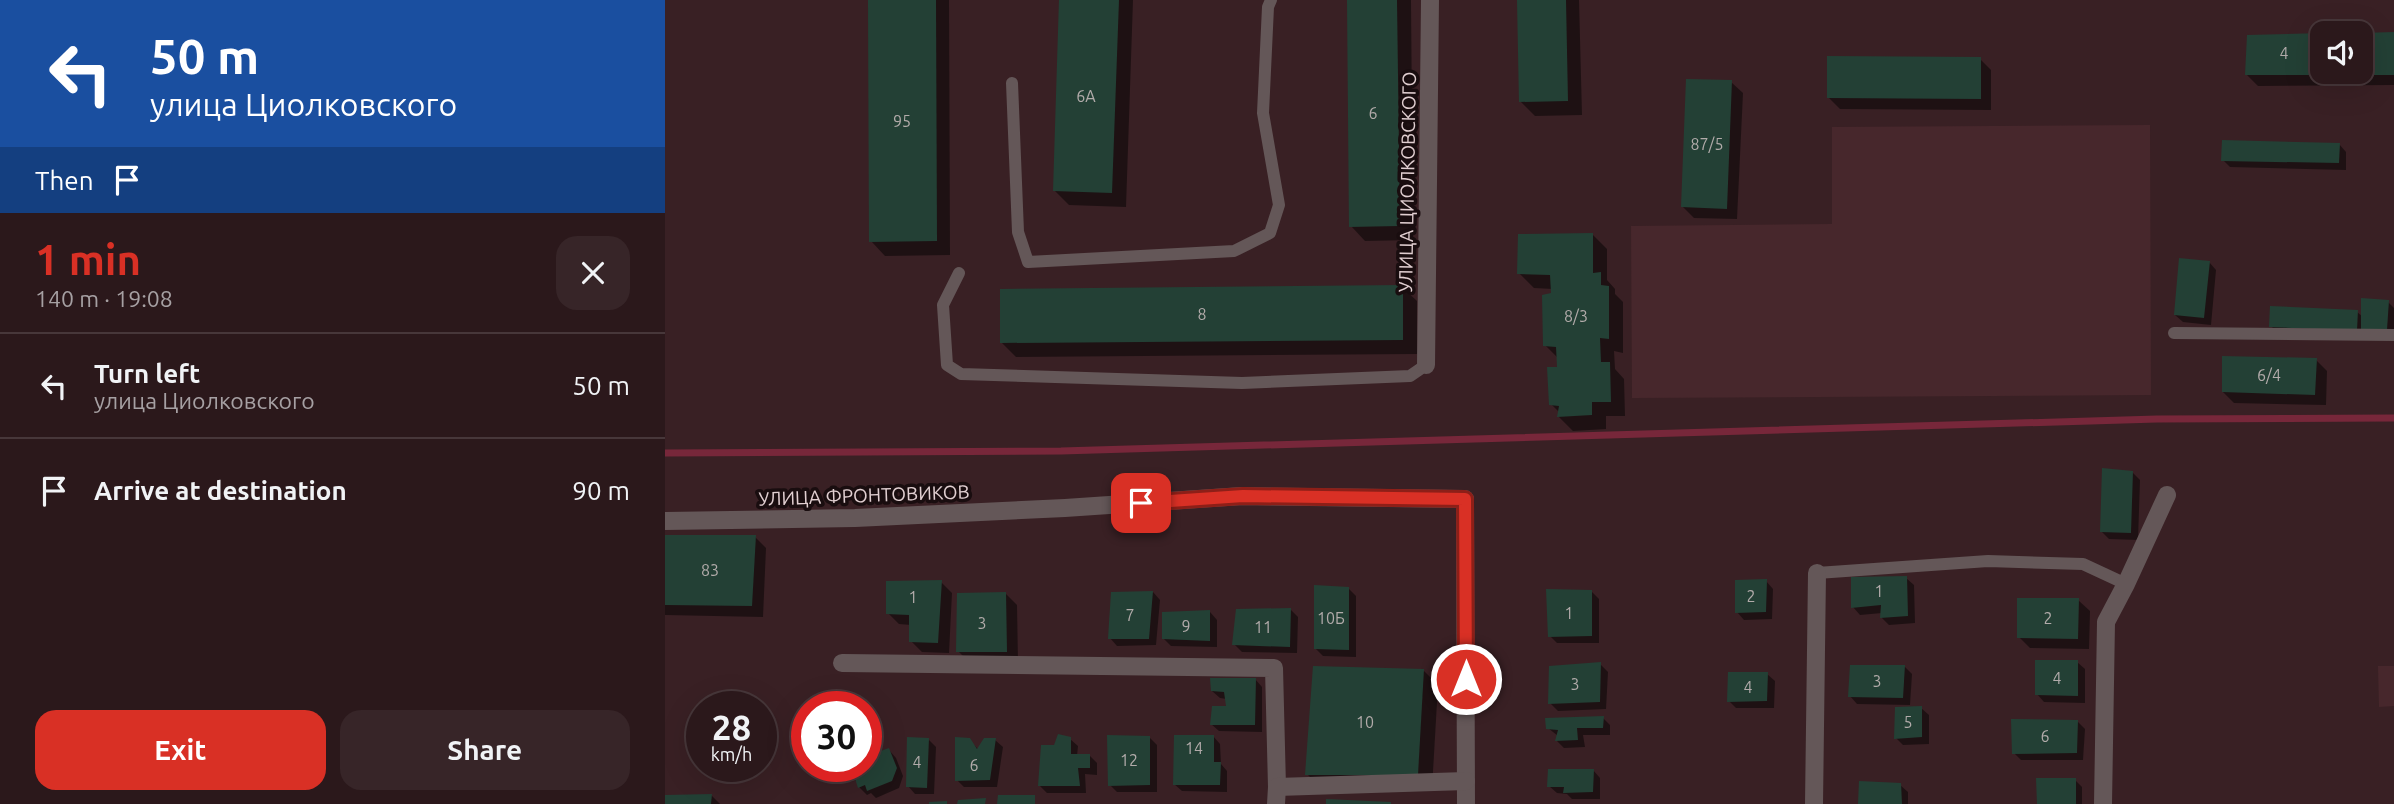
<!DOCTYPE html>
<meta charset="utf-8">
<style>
body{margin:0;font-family:Ubuntu,sans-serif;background:#372528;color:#f1f3f6;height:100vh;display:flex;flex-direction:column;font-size:26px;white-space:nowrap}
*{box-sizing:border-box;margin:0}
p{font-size:23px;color:#a6a0a3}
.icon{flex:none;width:38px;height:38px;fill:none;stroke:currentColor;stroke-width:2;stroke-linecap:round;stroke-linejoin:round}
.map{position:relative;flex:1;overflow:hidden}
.sheet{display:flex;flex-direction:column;background:#2b181b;width:665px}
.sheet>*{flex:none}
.top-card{background:#1a4fa0;color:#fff;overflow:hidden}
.tools{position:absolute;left:1645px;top:21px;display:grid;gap:14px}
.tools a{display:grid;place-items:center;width:63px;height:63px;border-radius:14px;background:#2b181b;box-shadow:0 7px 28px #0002,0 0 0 2px #47373a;font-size:35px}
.speed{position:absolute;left:21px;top:691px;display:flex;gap:14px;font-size:35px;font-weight:700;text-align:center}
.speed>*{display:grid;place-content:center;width:91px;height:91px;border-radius:50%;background:#2b181b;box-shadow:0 7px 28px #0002,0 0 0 2px #47373a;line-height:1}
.speed small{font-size:18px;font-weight:400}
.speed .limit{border:10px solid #d22;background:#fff;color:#111}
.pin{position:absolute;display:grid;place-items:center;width:60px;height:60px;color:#fff;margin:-30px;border-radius:14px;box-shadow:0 4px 10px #0006}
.me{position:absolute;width:77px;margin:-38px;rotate:0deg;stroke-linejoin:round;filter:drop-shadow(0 0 5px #0008)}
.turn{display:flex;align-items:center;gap:24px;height:147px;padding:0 35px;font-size:32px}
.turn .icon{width:91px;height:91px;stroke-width:2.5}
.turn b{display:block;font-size:49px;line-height:60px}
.then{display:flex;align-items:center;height:66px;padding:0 35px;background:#0003;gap:14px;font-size:26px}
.round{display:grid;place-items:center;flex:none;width:74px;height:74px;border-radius:21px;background:#372528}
.head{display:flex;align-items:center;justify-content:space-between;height:119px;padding:0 35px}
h1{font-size:42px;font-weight:700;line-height:52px;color:#d93025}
.button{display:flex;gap:14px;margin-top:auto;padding:14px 35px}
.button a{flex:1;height:80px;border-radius:21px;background:#d93025;color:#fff;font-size:28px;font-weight:700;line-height:80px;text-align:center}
.button a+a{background:#372528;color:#f1f3f6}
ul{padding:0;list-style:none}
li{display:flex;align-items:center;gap:21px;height:105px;padding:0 35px;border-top:2px solid #47373a}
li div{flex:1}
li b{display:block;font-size:26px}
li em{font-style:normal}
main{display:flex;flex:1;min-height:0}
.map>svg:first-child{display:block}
.built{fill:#47272c}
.shadow{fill:#0007}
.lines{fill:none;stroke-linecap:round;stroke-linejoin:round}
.stream{stroke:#77273a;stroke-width:7}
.building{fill:#234035}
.lane{stroke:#645758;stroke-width:12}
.street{stroke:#645758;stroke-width:18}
.route-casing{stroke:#8d1f18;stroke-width:18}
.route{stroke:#d93025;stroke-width:12}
.labels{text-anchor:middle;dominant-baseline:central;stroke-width:7;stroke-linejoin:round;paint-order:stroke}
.number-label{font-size:16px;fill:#b2abaa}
.street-label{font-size:19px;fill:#e1cfd1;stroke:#190d0f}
</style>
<main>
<section class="sheet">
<div class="top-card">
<div class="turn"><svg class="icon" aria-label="left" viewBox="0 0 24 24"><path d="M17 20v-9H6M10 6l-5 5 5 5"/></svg><div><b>50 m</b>улица Циолковского</div></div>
<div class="then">Then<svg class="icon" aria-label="arrive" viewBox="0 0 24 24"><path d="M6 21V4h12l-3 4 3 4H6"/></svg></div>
</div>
<div class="head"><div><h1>1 min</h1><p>140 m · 19:08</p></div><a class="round"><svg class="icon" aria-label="close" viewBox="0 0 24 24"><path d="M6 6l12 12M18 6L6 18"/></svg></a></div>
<ul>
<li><svg class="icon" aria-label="left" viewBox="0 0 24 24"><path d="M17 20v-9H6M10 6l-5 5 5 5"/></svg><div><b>Turn left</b><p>улица Циолковского</p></div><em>50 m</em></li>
<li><svg class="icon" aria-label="arrive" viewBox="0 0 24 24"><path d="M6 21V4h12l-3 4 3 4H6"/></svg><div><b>Arrive at destination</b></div><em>90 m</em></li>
</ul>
<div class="button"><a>Exit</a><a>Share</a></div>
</section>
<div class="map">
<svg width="1729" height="804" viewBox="0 0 1729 804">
<rect width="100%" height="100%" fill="#392024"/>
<g class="built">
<path d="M1485,125l1,270 -519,3 -1,-172 201,-2v-97z"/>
<path d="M1729,666v40l-15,1 -1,-41z"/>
</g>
<g class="shadow">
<path d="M205,0h79l1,255 -65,1 -14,-15z"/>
<path d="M396,0h72l-7,207 -57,-2 -14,-14z"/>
<path d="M683,0h63l2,240 -48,1 -14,-15z"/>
<path d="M853,0h61l3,115 -47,1 -14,-14z"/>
<path d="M1696,34h33v51l-136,1 -11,-11 2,-39 73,-1v37h39z"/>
<path d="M1315,59l11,11v40l-151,-1 -11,-11z"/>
<path d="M1066,82l12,11 -6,126 -43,-1 -11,-11z"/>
<path d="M1674,144l7,8v18l-116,-3 -7,-7z"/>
<path d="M927,234l15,15v31l8,9v5l8,8v51l-9,-2 1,18 9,10 1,37h-19v13l-33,2 -15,-15 1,-4 -8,-8 8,-36v-9l-14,-14 8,-56 -19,-1 -15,-15z"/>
<path d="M1544,262l7,8 -5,55 -28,-3 -8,-7z"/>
<path d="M737,287l15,14v53l-401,3 -14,-14z"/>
<path d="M1723,302l6,6v29l-116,-4 -7,-7 86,-14 6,5z"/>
<path d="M1651,360l11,11 -1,34 -92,-2 -11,-11z"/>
<path d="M1467,472l8,8 -2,60 -29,-1 -7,-7z"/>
<path d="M0,537h90l11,11 -3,69 -98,-2z"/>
<path d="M1241,578l8,7 1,38 -26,2 -7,-7v-5l-22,2 -7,-8z"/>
<path d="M1101,581l7,8 -1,30 -28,1 -7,-8z"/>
<path d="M276,582l11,11 -3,60 -27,-1 -11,-11v-16l-12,-1 -11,-11z"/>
<path d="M683,588l8,8v61l-33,-1 -7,-7z"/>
<path d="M488,592l7,8 -4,45 -39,1 -7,-8z"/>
<path d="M927,592l7,7v44h-42l-7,-7z"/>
<path d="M341,594l11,11 1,58 -49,-1 -11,-11z"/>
<path d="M1413,600l12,11 -1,38 -59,-1 -11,-11z"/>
<path d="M626,610l7,7 -1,36 -55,-1 -8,-8z"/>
<path d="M545,612l7,8v27l-46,-1 -8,-8z"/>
<path d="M1412,662l8,7v34l-41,-1 -7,-8z"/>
<path d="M935,664l8,8 -2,37 -48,2 -8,-8z"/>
<path d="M1240,667l7,7 -2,31 -53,-1 -7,-8z"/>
<path d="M759,671l14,14 -6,104h-110l-15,-15z"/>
<path d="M1102,674l8,7 -1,27h-38l-7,-7z"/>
<path d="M590,679l7,8v45l-43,-1 -8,-7 16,-16v-9l-7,-1 -8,-7z"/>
<path d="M1256,708l8,7v29l-26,1 -7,-7z"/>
<path d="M938,718l7,7v10h-27l2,12 -21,1 -7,-7 1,-5 -10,-8z"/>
<path d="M1413,722l7,7 -2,31h-62l-7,-7z"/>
<path d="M548,736l7,8 1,20 6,7v21l-45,-1 -8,-7z"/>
<path d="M485,738l7,7v47h-40l-7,-7z"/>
<path d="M405,739l8,7 -1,10 12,-1 8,8v12l-12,-1 1,19h-39l-7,-7 16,-39z"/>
<path d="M264,740l7,7 -2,47h-19l-7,-8z"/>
<path d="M304,740l10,10 16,-10 8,7 -6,40h-33l-7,-7z"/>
<path d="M201,749l7,7 16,-6 7,8 7,18 -4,12 -23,10 -5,-5 -4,2 -8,-8 -2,-7 -7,2 -8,-7 -3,-7 4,-2h23z"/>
<path d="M928,770l7,8v21h-28l-5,-5 -10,-1 -8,-7z"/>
<path d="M1410,780l7,7v17h-43z"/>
<path d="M1235,785l8,7v12h-48z"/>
<path d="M46,795l9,9h-55v-8z"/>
</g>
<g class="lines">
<path class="stream" d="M0,453l396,-2 1096,-32 237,-1"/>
</g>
<g class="building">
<path d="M203,0h68l1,241 -68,1z"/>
<path d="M394,0h60l-7,193 -59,-2z"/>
<path d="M682,0h50l3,226 -51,1z"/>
<path d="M852,0h49l2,101 -49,1z"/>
<path d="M1729,32v43h-149l2,-40 75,-2v39h39v-39z"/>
<path d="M1162,56l154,1v42l-154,-1z"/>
<path d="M1021,79l46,1 -5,129 -46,-2z"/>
<path d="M1557,140l118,3 -1,20 -118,-2z"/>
<path d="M928,233v40l8,-1v13l8,1v53l-9,-1 1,24h9l1,40h-19v13l-35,2 2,-11 -10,-1 -2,-38h10l-1,-20 -13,-1 -1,-51 9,-2 -1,-18 -33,-1 1,-40z"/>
<path d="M1514,258l31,3 -6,57 -30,-3z"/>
<path d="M738,285v55l-403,3v-54z"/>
<path d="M1696,298l28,2 -2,30h-26z"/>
<path d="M1605,306l88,4 -1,21 -88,-4z"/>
<path d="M1557,356l95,2 -2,37 -93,-3z"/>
<path d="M1437,468l31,3 -2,62 -31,-1z"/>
<path d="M0,535h91l-4,71 -87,-1z"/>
<path d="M1242,576l1,40 -28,2 1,-13 -30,3v-31z"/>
<path d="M1102,579l-1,33 -31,1v-33z"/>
<path d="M277,580l-4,63 -29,-1v-27l-23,-1v-33z"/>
<path d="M649,585l35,2v63l-35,-1z"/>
<path d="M881,589l46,1v46l-44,1z"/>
<path d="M488,591l-4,48h-41l3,-47z"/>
<path d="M341,592l1,60h-51l1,-59z"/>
<path d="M1352,598h62l-1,41 -61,-1z"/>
<path d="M626,608l-1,39 -58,-2 4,-36z"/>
<path d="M545,610v31l-48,-2v-27z"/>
<path d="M1370,660h43v36l-43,-1z"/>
<path d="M936,662l-1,40 -52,2 1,-38z"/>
<path d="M1185,665h55l-2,33 -55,-1z"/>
<path d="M648,666l111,3 -6,106h-113z"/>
<path d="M1063,672h40l-1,29 -40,1z"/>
<path d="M545,678h46l-1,47h-45l2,-19h14l-2,-14 -13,-1z"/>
<path d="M1257,706v31l-28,2 1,-32z"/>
<path d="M939,716l-1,12h-26l1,12 -23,1 3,-11 -12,-1 -1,-11z"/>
<path d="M1346,719l67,1 -1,33 -65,1z"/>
<path d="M393,734l13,3v17h19v14h-12l2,18h-42l3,-41h13z"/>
<path d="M442,735l43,1v49l-42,1z"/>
<path d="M509,735h40v27h7l-1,23h-47z"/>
<path d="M242,737l22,1 -2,50 -21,-1z"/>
<path d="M290,737l15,1 7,11 7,-11h12l-6,42 -35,1z"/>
<path d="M224,748l8,20 -5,13 -25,10 -2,-6 -7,3 -5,-16 -12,4 -5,-9 30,-1v-17l3,6z"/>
<path d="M883,769h46l-1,23 -30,1 1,-6h-17z"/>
<path d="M1371,778h40v26h-39z"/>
<path d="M1194,781l42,2 1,21h-44z"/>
<path d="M47,794l-1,10h-46v-9z"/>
<path d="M333,795h37v9h-38z"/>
<path d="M321,798l-1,6h-28l1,-4z"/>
<path d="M661,799l65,3v2h-65z"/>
<path d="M282,801v3h-18v-2z"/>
</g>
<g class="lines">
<g class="lane">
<path d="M347,83l6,149 10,30 206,-11 36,-18 9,-28 -16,-92 5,-106 3,-7"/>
<path d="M294,273l-16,32 4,60 14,9 281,9 168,-7 16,-11"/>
<path d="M1509,333l220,2"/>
<path d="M1152,573l171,-12 95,3 43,20"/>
</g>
<g class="street">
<path d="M761,365l4,-365"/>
<path d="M0,521l190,-3 210,-10 177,-12 223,3 1,305"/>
<path d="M177,663l432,5 3,119"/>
<path d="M611,804l1,-17 189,-6"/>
<path d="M1149,804l3,-231"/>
<path d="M1438,804l3,-182 20,-38 41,-89"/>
</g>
</g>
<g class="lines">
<defs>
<path id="route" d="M476,503l102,-7 222,3 1,180"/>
</defs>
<use href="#route" class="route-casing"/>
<use href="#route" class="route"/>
</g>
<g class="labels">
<g class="number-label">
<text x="1619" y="53">4</text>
<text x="421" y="96">6А</text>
<text x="708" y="113">6</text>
<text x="237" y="121">95</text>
<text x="1042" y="144">87/5</text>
<text x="537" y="314">8</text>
<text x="911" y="316">8/3</text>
<text x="1604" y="375">6/4</text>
<text x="45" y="570">83</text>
<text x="1214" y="591">1</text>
<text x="1086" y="596">2</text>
<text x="248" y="597">1</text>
<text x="904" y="613">1</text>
<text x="465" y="615">7</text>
<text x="666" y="618">10Б</text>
<text x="1383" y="618">2</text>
<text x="317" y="623">3</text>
<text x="521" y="626">9</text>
<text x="598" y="627">11</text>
<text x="1392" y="678">4</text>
<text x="1212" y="681">3</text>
<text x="910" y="684">3</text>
<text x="1083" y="687">4</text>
<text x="700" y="722">10</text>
<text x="1243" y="722">5</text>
<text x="1380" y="736">6</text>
<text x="529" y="748">14</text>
<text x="464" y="760">12</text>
<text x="252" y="762">4</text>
<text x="309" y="765">6</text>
</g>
<g class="street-label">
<text transform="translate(742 182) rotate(-89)">УЛИЦА ЦИОЛКОВСКОГО</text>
<text transform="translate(199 495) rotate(-2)">УЛИЦА ФРОНТОВИКОВ</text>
</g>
</g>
</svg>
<div class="tools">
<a><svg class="icon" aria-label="sound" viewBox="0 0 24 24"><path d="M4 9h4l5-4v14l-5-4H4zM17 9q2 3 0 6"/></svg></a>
</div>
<div class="speed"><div>28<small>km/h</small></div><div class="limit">30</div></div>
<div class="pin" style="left:476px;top:503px;background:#d93025"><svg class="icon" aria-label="arrive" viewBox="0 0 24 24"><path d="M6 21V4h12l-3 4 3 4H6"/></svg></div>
<svg class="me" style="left:801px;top:679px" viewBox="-20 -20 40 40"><circle r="17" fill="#d93025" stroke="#fff" stroke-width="3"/><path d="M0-11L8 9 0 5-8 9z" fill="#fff"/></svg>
</div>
</main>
